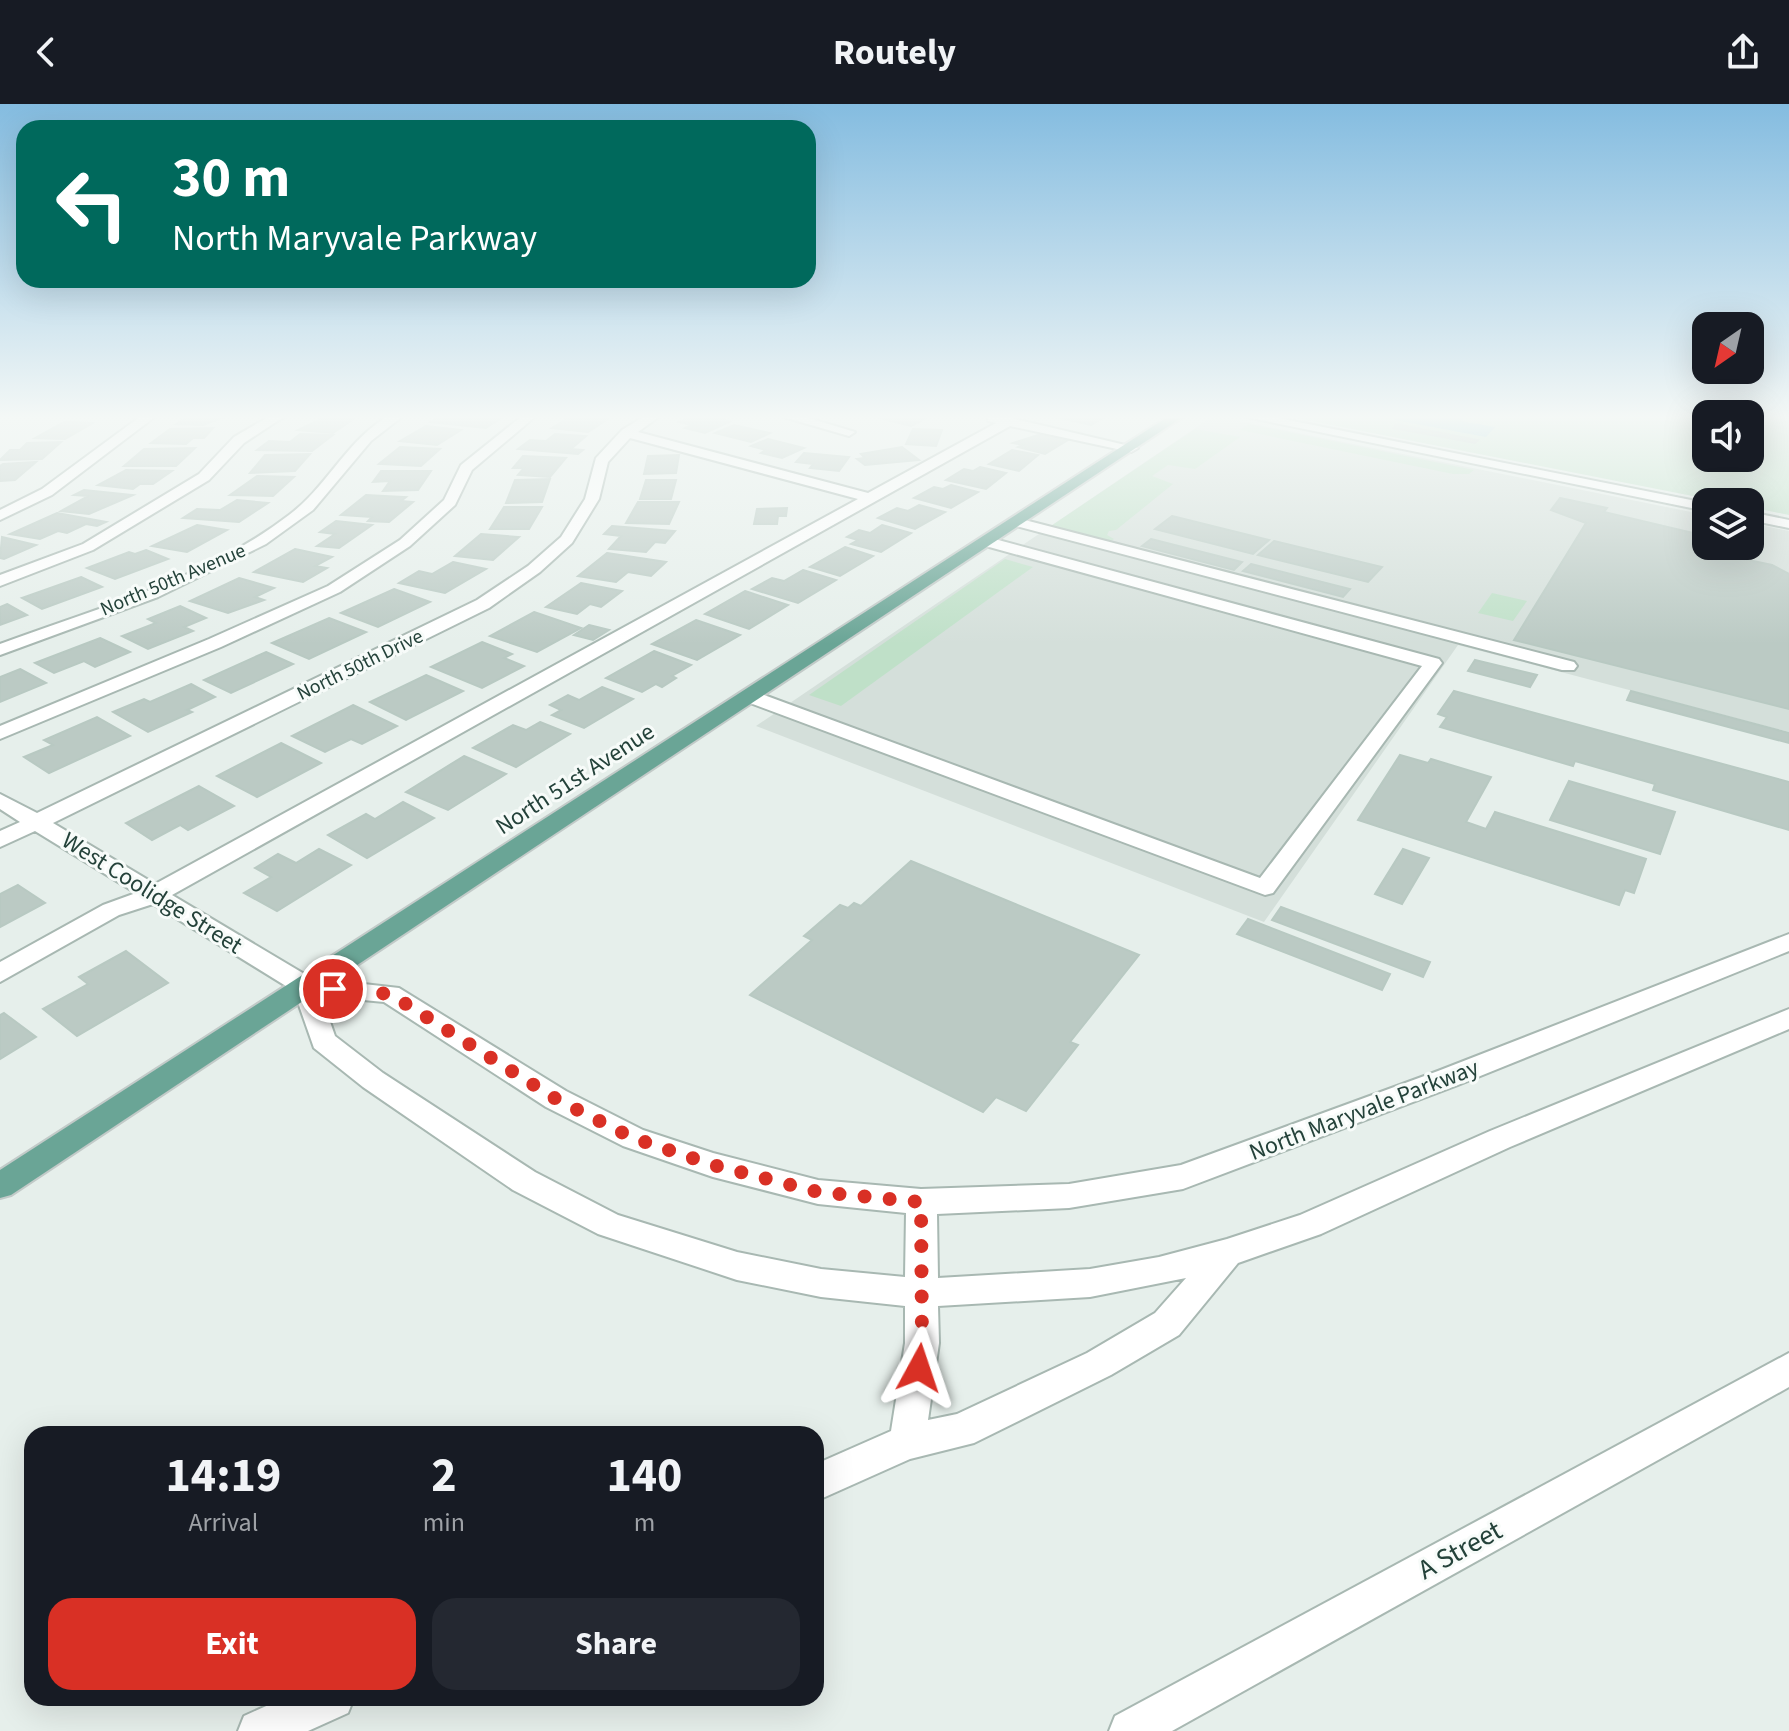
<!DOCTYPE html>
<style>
body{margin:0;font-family:"Source Sans 3",sans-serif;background:#242831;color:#f1f3f6;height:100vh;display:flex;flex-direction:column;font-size:30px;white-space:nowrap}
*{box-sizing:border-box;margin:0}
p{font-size:26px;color:#9ea1a6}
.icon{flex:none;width:44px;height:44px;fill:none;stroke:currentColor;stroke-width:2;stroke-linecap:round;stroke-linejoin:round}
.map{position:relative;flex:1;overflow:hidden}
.sheet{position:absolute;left:24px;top:1322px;width:800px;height:280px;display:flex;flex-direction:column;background:#171b24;border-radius:24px;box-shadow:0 8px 32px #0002}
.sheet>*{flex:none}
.banner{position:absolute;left:16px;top:16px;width:800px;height:168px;border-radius:24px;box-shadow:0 8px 32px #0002;background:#00695c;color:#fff;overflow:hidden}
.needle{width:52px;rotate:214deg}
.buttons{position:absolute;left:1692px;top:208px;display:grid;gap:16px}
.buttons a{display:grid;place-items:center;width:72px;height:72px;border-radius:16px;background:#171b24;box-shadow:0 8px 32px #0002;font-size:40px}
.pin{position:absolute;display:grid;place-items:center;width:68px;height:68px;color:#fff;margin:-34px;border:4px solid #fff;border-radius:50%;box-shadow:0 2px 8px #0007}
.me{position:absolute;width:88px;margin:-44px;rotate:5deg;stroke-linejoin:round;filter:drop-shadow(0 0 6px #0008)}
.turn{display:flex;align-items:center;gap:28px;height:168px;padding:0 24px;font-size:36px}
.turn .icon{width:104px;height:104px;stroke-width:2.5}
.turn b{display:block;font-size:56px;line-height:68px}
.eta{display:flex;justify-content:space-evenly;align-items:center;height:136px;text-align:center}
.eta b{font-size:48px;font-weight:700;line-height:56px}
.button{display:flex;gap:16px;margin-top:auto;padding:16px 24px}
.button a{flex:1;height:92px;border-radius:24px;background:#d93025;color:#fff;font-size:32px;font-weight:700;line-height:92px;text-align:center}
.button a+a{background:#242831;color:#f1f3f6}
header{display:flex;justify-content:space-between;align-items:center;height:104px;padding:0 24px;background:#171b24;font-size:36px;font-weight:700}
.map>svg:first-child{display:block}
.built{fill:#d4dfda}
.green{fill:#bfe0c8}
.water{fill:#8ec9d4}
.building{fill:#bbcac4;stroke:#b8c9c2;stroke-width:2}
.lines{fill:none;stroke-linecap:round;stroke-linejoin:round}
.minor-casing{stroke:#a8b8b2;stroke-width:4}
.major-casing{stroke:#c2cac8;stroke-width:4}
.minor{fill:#fff;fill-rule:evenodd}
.major{fill:#6aa596;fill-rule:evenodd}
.route{stroke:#d93025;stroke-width:14;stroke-dasharray:0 25.2}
.labels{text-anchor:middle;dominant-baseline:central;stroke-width:6;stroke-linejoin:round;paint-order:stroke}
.far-street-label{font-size:20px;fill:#24423a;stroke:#f7fbf9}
.street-label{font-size:24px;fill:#24423a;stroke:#f7fbf9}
.near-street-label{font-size:28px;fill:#24423a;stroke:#f7fbf9}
</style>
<header><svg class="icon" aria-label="back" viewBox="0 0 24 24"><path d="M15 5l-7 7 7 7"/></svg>Routely<svg class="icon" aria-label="share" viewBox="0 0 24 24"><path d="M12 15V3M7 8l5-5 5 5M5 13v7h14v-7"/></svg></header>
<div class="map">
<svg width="1789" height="1627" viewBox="0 0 1789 1627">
<rect width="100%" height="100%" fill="#e6efeb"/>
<path class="built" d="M1210,314h14l482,97v31h44v-23l39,8v201l-331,-87 -194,277 -508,-196z"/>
<g class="green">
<path d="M1286,312h420v42h44v-42h39v99l-39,-8v-5h-27z"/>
<path d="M1249,320l225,46 -5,4h-16l-213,-44z"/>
<path d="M1195,325l45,8 -45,32 -27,-4 -16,11 21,8 -57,46 -7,1 -2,4 7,4 -3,2 -60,-15z"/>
<path d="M1005,455l28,8 -192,139 -32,-11z"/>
<path d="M1492,489l35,8 -14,20 -35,-8z"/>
</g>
<path class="water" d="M1398,312h67l-3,5 33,6 -9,10 -91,-17z"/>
<g class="building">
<path d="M188,312h39l-24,9 -27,-1z"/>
<path d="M327,312l28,2 -22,15 -35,-3z"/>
<path d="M439,312h65l-18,12 -56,-6z"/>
<path d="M579,312h29l3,1 -23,15 -36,-4 16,-10z"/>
<path d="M692,312h18l21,5 -26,12 -20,-5 7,-3 -13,-3z"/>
<path d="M920,312l7,2 -16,8 -36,-9z"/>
<path d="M1051,312h55l-15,9z"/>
<path d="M64,318l29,1 -28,16 -30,-1z"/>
<path d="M1396,320l82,16 -3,3 -82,-15z"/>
<path d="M734,321l36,8 -19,9 -36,-9z"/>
<path d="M426,322l35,4 -24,15 -37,-4z"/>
<path d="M213,324l-9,10h-11l-7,6 -35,-1 19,-14z"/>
<path d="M913,325l29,1 -6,16 -30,-2z"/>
<path d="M300,330l33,1 -21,16 -55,-1 12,-9 21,1z"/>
<path d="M555,330l31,2 -15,13 12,1 -5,4 -60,-5 12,-9 16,1z"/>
<path d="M1041,330l27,6 -23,14 -27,-7 5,-2 -10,-2z"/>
<path d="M768,335l36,9 -22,10 -21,-5 5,-3 -15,-4z"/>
<path d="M61,338l-19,17 -42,1 10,-10h10l7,-7z"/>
<path d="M400,343l40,2 -19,17 -42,-2z"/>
<path d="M902,343l17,13 -54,5 -8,-6 8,-1 -4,-4z"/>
<path d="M195,344l-19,18h-52l20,-17z"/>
<path d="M1012,346l26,5 -19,16 -30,-7z"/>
<path d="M804,349l45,4 -10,14 -29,-3 3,-4 -17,-2z"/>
<path d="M310,350l-15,17 -45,2 15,-18z"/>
<path d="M679,351l-3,18 -32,1 4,-18z"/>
<path d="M523,352l43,2 -16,19 -32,-2 6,-7h-11z"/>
<path d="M36,358l-21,18 -15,1v-15l3,-2z"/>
<path d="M980,363l26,6 -20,16 -40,-9 18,-11 9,2z"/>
<path d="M126,366l46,1 -19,13h-13l-7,5 -35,-4z"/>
<path d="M381,367h50l-13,19 -35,1 7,-10 -17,1z"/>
<path d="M257,372l37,1 -21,19 -43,-1z"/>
<path d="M550,375l-8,23 -36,1 9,-23z"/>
<path d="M646,376h30l-5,19h-31z"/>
<path d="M951,381l27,7 -27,16 -37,-10 20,-11 9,2z"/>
<path d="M84,386l49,5 -44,19 -28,-3 27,-15 -14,-1z"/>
<path d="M366,391l40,2 -5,4 12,1 -24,20 -21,-1 4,-4 -31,-2z"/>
<path d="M1560,394l47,10 -3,4 102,24v10h37l-4,12 33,7 17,9v135l-275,-69 72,-117 -35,-13z"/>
<path d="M237,396l31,3 -29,19 -56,-4 14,-9 23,1z"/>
<path d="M638,398h41l-10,22 -43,-1z"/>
<path d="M919,401l26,7 -30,17 -37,-11 19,-10 11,3z"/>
<path d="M504,403h38l-13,22h-39z"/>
<path d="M787,404l-1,8h-8l-1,8h-23l3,-15z"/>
<path d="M57,409l49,9 -9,4 -11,-2 -19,9 -9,-2 -18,8 -30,-5z"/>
<path d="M1172,412l97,24 -16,14 -98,-25z"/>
<path d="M336,417l36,4 -33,23 -22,-2 18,-12 -15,-2z"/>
<path d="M197,421l30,5 -40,22 -35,-6z"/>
<path d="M882,421l29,8 -30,19 -30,-8 7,-4 -11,-3 12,-7 11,3z"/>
<path d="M612,422l63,5 -10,12 -10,-1 -9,10 -37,-3 12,-13 -17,-2z"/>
<path d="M481,430l38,3 -26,23 -38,-4z"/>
<path d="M2,433l34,8 -32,14 -4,-1z"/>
<path d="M1151,435l91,23 -8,8 -92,-24z"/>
<path d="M1274,437l108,26 -14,15 -110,-27z"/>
<path d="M845,443l28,9 -33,20 -30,-9z"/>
<path d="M295,445l37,8 -17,9 12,2 -24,14 -49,-10z"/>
<path d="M146,446l22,9 -53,20 -28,-11 42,-16 6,2z"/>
<path d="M607,449l59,9 -15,14 -23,-4 -12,10 -38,-6z"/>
<path d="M453,458l33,7 -41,24 -46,-10 20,-12 13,3z"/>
<path d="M1251,460l99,25 -7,8 -100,-26z"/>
<path d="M803,466l33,10 -38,23 -46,-14 20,-11 12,3z"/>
<path d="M81,473l21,10 -60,22 -20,-11z"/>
<path d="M239,474l35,10 -19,9 9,3 -36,13 -38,-12z"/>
<path d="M581,479l41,8 -21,16 -11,-3 -13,10 -31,-7z"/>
<path d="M394,485l36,13 -52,25 -37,-14z"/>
<path d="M745,487l43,14 -39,24 -44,-15z"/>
<path d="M7,500l20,11 -27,10v-18z"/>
<path d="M180,502l26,12 -22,9 9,4 -45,18 -26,-13 34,-13 -8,-4z"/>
<path d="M534,508l47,16 -44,24 -47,-16z"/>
<path d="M329,514l37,14 -57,27 -37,-16z"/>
<path d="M696,516l44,15 -43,25 -45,-16z"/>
<path d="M589,521l20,5 -16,10 -19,-5z"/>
<path d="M100,534l30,14 -35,15 -11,-6 -30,12 -19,-10z"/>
<path d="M482,538l30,12 -8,4 20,8 -42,22 -51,-21z"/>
<path d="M654,547l37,14 -19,11 4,2 -14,9 -6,-3 -14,8 -36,-14z"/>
<path d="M266,548l27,12 -62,29 -27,-13z"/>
<path d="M1475,556l62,15 -7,12 -62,-16z"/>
<path d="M20,565l26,14 -46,19v-25z"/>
<path d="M426,571l37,16 -57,29 -36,-18z"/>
<path d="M191,580l24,13 -28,13 5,2 -44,20 -35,-20 31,-13 6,3z"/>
<path d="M602,583l31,12 -49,29 -32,-13 9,-5 -11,-5 18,-10 11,5z"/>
<path d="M1454,587l335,91v48l-136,-40 2,-6 -80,-23 -2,5 -133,-39 7,-10 -9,-3z"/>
<path d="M1631,587l158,42v10l-162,-43z"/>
<path d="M353,601l44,21 -35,18 -11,-5 -26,13 -33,-16z"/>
<path d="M97,613l33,19 -81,37 -25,-16 29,-12 -9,-5z"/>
<path d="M540,618l30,12 -54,33 -43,-19 40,-23 13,5z"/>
<path d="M281,639l40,20 -64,34 -40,-21z"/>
<path d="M1400,651l28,8 3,-4 60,18 -25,45 20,7 9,-17 151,47 -12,34 -9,-3 -6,15 -261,-85z"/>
<path d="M464,652l42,18 -58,36 -42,-18z"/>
<path d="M1569,677l106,31 -15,42 -110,-34z"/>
<path d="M199,682l35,20 -46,24 -8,-5 -28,15 -26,-17z"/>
<path d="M403,698l31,16 -67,40 -39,-23 38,-21 9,5z"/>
<path d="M319,745l32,16 -74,46 -33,-18 27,-16 -16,-9 23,-14 18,9z"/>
<path d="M1403,745l26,9 -27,46 -27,-10z"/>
<path d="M911,757l228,94 -69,87 8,3 -52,66 -30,-14 -13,15 -233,-117 62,-55 -8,-4 36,-31 8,3 6,-5 7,3z"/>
<path d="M18,781l27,18 -45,24v-33z"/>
<path d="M1281,803l149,55 -7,15 -151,-57z"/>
<path d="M1248,815l142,55 -8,16 -145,-56z"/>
<path d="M126,847l42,32 -91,53 -34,-27 45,-25 -9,-7z"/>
<path d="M4,909l32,24 -36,22v-44z"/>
</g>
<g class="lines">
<defs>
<g id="minor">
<path d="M141,312h15l-104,79 -52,25v-10l42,-21z"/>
<path d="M270,312h15l-41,27 -35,37 -116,70 -93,36v-11l83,-31 116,-70 35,-37z"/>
<path d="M388,312h15l-32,25 -58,69 -47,34 -108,53 -158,58v-11c97,-36 206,-65 289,-129 38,-28 57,-74 99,-99z"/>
<path d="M522,312h14l-64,54 -17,35 -45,41 -70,46 -119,55 -221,92v-13l209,-87 119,-53 72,-46 44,-40 17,-35z"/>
<path d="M645,312h15l-22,16 230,61 128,-70 -8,-2 -1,-5h15l136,32 -7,4 -121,-26 -838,469 139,83 88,10 167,103 77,39 70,23 105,27 103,9 148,-5 112,-19 257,-94 351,-137v17l-331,134 -275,104 -114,19 -132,6 1,64 152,-9 69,-12 68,-18 73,-24 190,-84 299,-122v20l-279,118 -189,87 -83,29 -59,72 -68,40 -137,68 -64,16 -94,42v-37l75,-33 14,-88v-37l-84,-9 -84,-17 -139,-46 -85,-44 -150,-103 -49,-39 -20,-57 -141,-87 -34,11 -119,67v-20l103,-57 33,-12 -101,-62 -35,16v-16l20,-9 -20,-13v-15l37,19 440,-213 51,-34 33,-29 24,-38 11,-41 26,-28zM630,334l228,61 -703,385 -102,-61 436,-215 51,-36 32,-29 27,-44 9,-37zM321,892l63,6 162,105 77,39 90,31 105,27 88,9 -1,64 -84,-8 -84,-17 -119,-37 -83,-43 -152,-99 -48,-37zM1186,1174l-31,35 -68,40 -130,61 -29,6 11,-77 -1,-37 152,-9z"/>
<path d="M780,312h22l53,16 -6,4z"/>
<path d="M1241,312h27l438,87v8z"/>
<path d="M1750,408l39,8v8l-39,-8z"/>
<path d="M1017,414l557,144 3,4 -3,4h-12l-550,-145 -2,-3z"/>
<path d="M987,433l452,122 3,4 -169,230 -8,2 -523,-195 -2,-4 9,-6 7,2 504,186 162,-212 -440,-121v-6z"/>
<path d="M1789,1249v34l-617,344h-63l6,-15z"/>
<path d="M284,1594h70l-6,15 -40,18h-70l6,-15z"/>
</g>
<path id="major" d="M1169,312h15l-1173,779 -11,3v-28z"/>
</defs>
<use href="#minor" class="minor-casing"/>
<use href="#major" class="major-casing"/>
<use href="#minor" class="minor"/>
<use href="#major" class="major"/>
</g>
<linearGradient id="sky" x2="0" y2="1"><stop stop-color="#84bce0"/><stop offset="0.58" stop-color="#f4f8f6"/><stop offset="1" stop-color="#f4f8f6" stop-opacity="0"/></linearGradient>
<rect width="1789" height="540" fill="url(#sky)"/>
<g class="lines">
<path class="route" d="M333,885l57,5 166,105 77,39 80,27 105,27 103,10 1,141 -3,25"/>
</g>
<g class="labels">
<g class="far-street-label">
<text transform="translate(173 476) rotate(-23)">North 50th Avenue</text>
<text transform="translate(360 561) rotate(-26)">North 50th Drive</text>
</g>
<g class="street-label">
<text transform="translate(575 675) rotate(-33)">North 51st Avenue</text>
<text transform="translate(152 789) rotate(32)">West Coolidge Street</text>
<text transform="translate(1364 1006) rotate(-21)">North Maryvale Parkway</text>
</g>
<g class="near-street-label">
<text transform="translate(1460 1446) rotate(-29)">A Street</text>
</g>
</g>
</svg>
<div class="buttons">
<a><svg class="needle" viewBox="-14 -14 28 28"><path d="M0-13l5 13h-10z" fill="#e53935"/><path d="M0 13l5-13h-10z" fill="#9ea1a6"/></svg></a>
<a><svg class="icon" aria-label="sound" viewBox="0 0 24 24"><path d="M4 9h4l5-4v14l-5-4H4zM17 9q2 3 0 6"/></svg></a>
<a><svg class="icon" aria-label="layers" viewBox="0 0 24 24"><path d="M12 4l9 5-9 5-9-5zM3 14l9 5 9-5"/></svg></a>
</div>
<div class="pin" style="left:333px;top:885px;background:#d93025"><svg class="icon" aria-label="arrive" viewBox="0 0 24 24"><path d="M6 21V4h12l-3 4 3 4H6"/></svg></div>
<svg class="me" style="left:919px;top:1264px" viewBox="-20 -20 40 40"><path d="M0-17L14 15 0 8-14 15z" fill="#d93025" stroke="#fff" stroke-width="4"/></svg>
<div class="banner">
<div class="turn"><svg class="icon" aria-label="left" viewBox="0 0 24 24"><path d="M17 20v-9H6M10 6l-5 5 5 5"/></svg><div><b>30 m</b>North Maryvale Parkway</div></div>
</div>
<section class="sheet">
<div class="eta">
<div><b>14:19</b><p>Arrival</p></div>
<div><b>2</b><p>min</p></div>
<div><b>140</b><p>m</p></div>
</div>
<div class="button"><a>Exit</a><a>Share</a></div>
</section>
</div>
